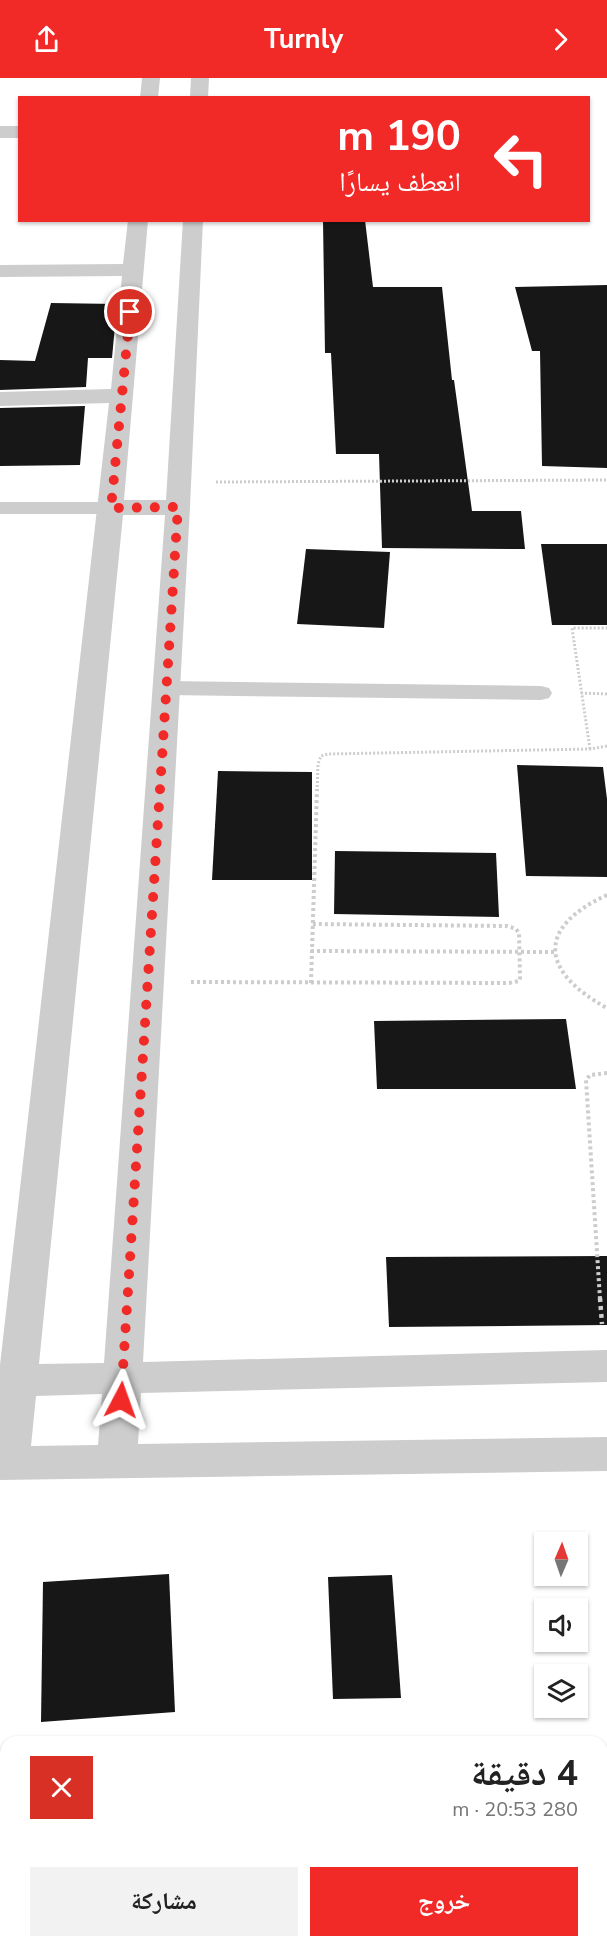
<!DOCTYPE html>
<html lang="ar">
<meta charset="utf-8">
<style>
body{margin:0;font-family:"Nunito Sans","Noto Naskh Arabic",sans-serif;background:#f2f2f2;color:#222;direction:rtl;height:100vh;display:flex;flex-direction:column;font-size:22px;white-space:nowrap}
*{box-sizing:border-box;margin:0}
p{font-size:20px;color:#767676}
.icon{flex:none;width:33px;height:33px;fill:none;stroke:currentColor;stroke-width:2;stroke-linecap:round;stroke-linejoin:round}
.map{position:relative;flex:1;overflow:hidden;direction:ltr}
.details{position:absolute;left:0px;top:1658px;width:608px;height:212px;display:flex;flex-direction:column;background:#fff;border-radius:18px 18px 0 0;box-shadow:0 2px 4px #0004;direction:rtl}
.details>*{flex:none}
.hud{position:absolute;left:18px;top:18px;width:572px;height:126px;border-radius:0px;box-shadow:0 2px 4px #0004;direction:rtl;background:#f12a28;color:#fff;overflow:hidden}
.needle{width:39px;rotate:2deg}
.tools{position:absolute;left:534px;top:1454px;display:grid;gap:12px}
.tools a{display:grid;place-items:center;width:54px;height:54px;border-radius:0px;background:#fff;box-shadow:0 2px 4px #0004;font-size:30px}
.pin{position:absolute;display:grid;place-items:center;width:51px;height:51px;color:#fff;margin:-26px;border:3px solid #fff;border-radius:50%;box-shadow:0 2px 6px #0007}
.me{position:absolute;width:66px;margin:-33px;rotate:4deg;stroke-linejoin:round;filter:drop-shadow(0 0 4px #0008)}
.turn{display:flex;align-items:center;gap:21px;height:126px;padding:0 30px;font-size:27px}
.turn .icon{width:78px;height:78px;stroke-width:2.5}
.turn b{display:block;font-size:42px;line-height:51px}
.round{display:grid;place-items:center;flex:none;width:63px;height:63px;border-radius:0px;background:#f2f2f2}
.overview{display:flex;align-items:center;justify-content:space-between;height:102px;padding:0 30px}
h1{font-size:36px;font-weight:700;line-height:45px}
.cta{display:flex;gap:12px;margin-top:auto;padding:12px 30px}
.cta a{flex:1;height:69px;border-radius:0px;background:#f12a28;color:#fff;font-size:24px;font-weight:700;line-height:69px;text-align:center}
.cta a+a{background:#f2f2f2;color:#222}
header{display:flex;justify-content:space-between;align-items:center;height:78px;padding:0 30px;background:#f12a28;color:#fff;font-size:27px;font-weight:700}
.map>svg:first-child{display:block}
.building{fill:#171717}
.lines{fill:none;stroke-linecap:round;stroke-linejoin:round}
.path-far2{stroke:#cdcdcd;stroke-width:3;stroke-dasharray:2 2;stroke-linecap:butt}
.path-far1{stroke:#cdcdcd;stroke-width:4;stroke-dasharray:3 3;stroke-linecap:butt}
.path{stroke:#cdcdcd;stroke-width:4.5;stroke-dasharray:4 4;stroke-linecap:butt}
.service{fill:#cdcdcd;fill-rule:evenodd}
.minor{fill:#cdcdcd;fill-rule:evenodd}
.route{stroke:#f12a28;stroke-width:10;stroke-dasharray:0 18}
</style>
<header><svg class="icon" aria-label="forward" viewBox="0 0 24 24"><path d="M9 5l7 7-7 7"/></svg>Turnly<svg class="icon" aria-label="share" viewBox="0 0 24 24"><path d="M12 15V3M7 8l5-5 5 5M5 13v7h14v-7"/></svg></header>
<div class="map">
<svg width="607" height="1868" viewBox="0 0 607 1868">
<rect width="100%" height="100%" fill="#fff"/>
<g class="building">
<path d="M323,142h42l8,67h69l10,93h2l18,131h49l4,38 -143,-1 -3,-94h-43l-5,-101h-6z"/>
<path d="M607,207v183l-65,-2 -2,-115h-8l-17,-64z"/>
<path d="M51,225l66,1 -5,54h-24l-2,29 -86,3v-30l35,1z"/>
<path d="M85,328l-5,59 -80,1v-58z"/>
<path d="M541,466h66v81h-55z"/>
<path d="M306,471l84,3 -6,76 -87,-4z"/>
<path d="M517,687l86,2 4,32v78l-81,-1z"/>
<path d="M218,693l94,1v108h-100z"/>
<path d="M335,773l161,2 3,64 -165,-3z"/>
<path d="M566,941l10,70h-199l-3,-68z"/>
<path d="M607,1178v69l-218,2 -3,-70z"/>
<path d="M169,1496l6,138 -134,10 2,-140z"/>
<path d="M392,1497l9,123 -68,1 -5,-122z"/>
</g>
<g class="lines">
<g class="path-far2">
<path d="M216,404l391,-2"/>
<path d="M581,615l26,1"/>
<path d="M590,671l-18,-121h35"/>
<path d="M317,713l1,-27 3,-8 7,-2 262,-5 17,-3"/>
</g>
<g class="path-far1">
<path d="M607,817c-72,33 -66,77 0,113"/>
<path d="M311,873l244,1"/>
<path d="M191,904l318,1 10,-2 1,-3 -1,-45 -3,-4 -9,-3 -196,-2"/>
<path d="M311,905l6,-194"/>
<path d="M600,1221l-14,-219 4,-5 17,-2"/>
</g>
<path class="path" d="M600,1220l2,26"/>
<g class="service">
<path d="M0,424h111l7,2 3,4 -3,4 -7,2h-111z"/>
<path d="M167,603l374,5 8,2 3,5 -3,5 -8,2 -374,-5 -8,-2 -3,-5 3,-5z"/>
</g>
<g class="minor">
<path d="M142,0h18l-2,20h-18z"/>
<path d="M191,0h18l-1,20h-18z"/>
<rect x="0" y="48" width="20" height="12"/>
<path d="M128,142h20l-24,280h42l17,-280h20l-13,287 -47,855 464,-12v32l-466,11 -3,51 469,-7v34l-607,9v-115l109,-962 -109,3v-14l111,-3 11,-113 -122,1v-12l123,-1zM123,437h42l-61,848 -65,1zM102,1316l-4,51 -67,1 5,-50z"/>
</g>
</g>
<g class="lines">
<path class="route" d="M121,1322l57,-893 -67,1 19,-196"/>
</g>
</svg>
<div class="tools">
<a><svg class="needle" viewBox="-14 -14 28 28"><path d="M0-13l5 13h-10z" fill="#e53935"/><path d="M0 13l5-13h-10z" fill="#767676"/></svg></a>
<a><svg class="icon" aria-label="sound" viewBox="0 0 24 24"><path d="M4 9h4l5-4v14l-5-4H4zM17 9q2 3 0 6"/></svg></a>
<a><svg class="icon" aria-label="layers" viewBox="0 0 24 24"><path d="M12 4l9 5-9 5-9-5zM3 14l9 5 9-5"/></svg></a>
</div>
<div class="pin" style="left:130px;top:234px;background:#d93025"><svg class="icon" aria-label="arrive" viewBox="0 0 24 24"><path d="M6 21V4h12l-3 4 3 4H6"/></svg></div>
<svg class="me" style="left:121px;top:1322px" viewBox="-20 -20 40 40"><path d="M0-17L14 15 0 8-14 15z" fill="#f12a28" stroke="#fff" stroke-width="4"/></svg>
<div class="hud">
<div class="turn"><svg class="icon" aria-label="left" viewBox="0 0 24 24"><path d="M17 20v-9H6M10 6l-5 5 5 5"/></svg><div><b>190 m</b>انعطف يسارًا</div></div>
</div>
<section class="details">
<div class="overview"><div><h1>4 دقيقة</h1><p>280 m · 20:53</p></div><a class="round" style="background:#d93025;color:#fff"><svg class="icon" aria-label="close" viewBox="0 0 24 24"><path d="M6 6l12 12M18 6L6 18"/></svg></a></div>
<div class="cta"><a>خروج</a><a>مشاركة</a></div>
</section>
</div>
